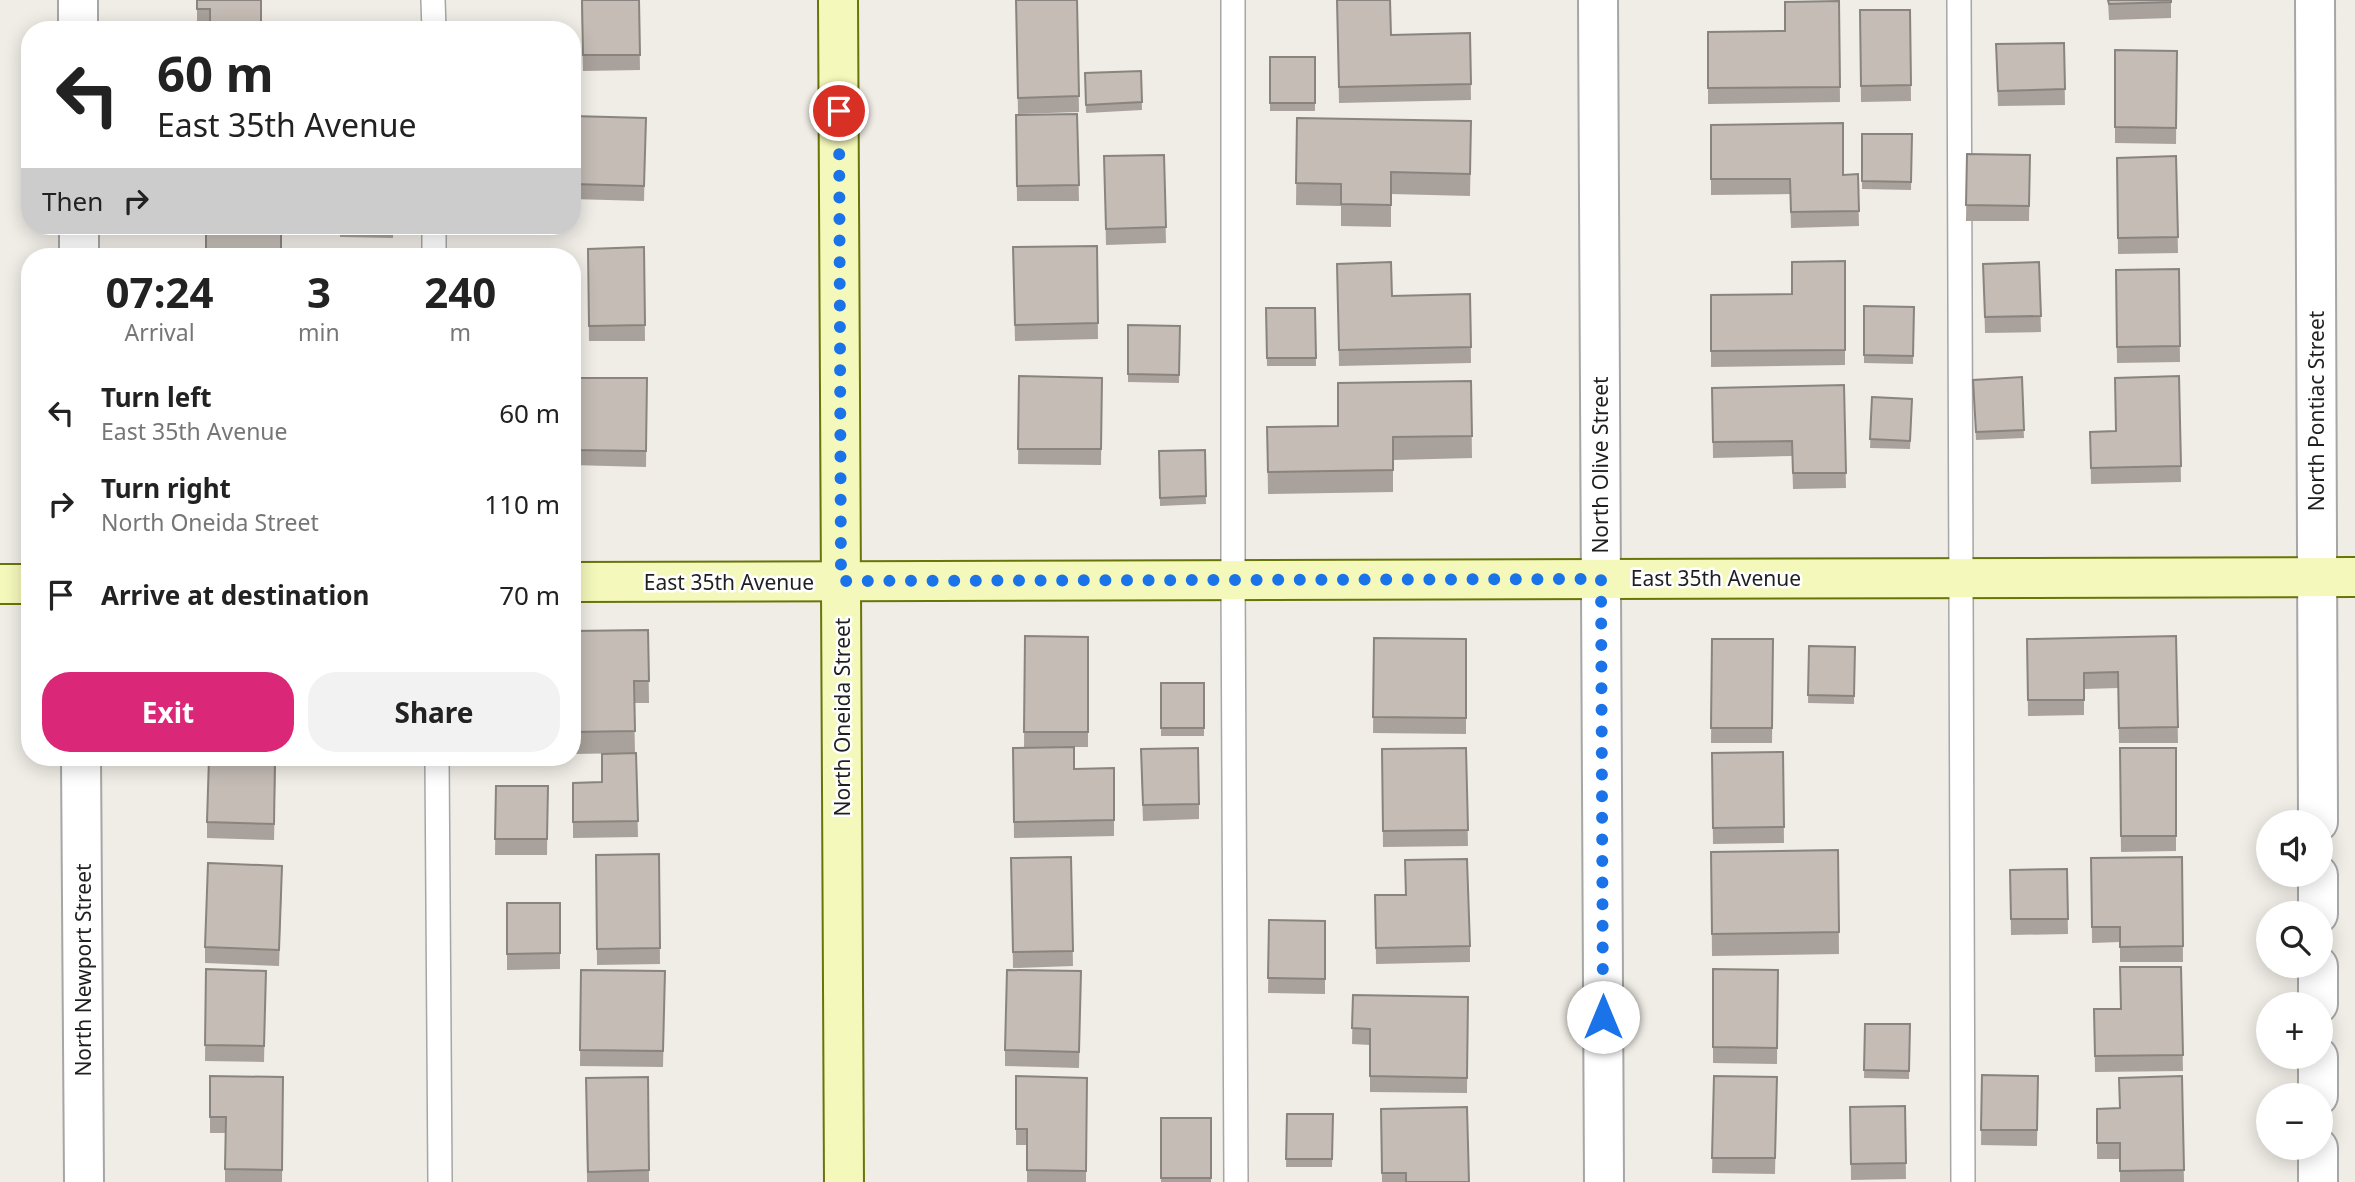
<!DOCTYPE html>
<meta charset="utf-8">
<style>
body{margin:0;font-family:"Noto Sans",sans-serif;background:#f2f2f2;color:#222;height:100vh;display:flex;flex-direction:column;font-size:26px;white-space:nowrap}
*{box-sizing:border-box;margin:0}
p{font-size:23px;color:#767676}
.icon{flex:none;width:38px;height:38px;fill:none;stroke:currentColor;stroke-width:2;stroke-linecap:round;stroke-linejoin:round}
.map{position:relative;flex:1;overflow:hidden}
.sheet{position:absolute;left:21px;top:248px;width:560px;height:518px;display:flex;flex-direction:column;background:#fff;border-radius:28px;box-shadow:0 4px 18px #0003}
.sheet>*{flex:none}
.top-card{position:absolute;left:21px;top:21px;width:560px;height:214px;border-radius:28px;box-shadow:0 4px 18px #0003;background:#fff;color:#222;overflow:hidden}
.tools{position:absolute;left:2256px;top:810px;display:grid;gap:14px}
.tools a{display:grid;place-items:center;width:77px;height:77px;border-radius:50%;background:#fff;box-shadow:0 4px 18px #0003;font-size:35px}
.pin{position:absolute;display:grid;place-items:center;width:60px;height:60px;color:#fff;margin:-30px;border:4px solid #fff;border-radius:50%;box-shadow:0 2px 7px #0007}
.me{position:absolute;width:77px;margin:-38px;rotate:0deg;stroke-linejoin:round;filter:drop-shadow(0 0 5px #0008)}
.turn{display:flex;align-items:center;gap:24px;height:147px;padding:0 21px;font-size:32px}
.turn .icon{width:91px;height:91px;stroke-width:2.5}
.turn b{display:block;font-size:49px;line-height:60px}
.then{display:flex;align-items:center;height:66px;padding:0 21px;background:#0003;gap:14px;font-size:26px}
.eta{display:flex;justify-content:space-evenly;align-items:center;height:119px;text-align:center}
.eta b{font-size:42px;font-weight:700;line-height:49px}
.cta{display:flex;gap:14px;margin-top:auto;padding:14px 21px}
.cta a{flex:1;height:80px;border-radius:28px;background:#db2777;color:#fff;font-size:28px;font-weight:700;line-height:80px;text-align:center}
.cta a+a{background:#f2f2f2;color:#222}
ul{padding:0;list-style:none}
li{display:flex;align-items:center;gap:21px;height:91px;padding:0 21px}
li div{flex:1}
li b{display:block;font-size:26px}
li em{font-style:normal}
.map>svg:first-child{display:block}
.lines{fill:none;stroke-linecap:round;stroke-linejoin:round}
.lane-casing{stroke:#a6a6a6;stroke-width:26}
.street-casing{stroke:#a6a6a6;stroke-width:42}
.secondary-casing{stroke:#697508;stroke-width:42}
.lane{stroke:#fff;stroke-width:23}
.street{stroke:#fff;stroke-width:38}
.secondary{stroke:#f5f8bb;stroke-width:38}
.wall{fill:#a9a29c}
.building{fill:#c4bcb5;stroke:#89847f;stroke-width:2}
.route{stroke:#1a73e8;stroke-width:12;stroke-dasharray:0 21.6}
.labels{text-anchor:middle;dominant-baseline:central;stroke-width:5;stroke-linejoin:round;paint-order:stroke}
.street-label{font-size:21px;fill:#1f1f1f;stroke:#fff}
</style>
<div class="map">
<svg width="2355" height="1182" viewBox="0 0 2355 1182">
<rect width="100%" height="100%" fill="#f0ece6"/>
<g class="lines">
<defs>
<g id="lane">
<path d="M433,0l1,30"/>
<path d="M1233,0v580l3,602"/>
<path d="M1959,0l4,1182"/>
<path d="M434,226v31"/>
<path d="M437,758l3,424"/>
</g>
<g id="street">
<path d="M78,0v30"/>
<path d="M1598,0l6,1182"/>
<path d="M2315,0l3,822"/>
<path d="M79,226v31"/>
<path d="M81,758l3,424"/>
<path d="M2318,875v39"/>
<path d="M2318,966v38"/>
<path d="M2318,1057v39"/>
<path d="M2318,1148v34"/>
</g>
<g id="secondary">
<path d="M838,0l6,1182"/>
<path d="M572,582l1783,-5"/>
<path d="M0,584h30"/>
</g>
</defs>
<use href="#lane" class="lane-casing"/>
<use href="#street" class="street-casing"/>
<use href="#secondary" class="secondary-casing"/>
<use href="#lane" class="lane"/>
<use href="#street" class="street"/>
<use href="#secondary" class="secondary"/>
</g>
<g class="wall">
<path d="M197,0h64l-51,25h-13z"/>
<path d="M581,0h58l1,70 -57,1z"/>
<path d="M1016,0h61l2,112 -61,2z"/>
<path d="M1337,0l54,35 79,-2 1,67 -132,3z"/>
<path d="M2108,0h63v18l-62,2z"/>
<path d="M1839,1l1,101 -132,2v-72l77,-1z"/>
<path d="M1860,10h50l1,91 -50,1z"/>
<path d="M2064,43l1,62 -67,1 -2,-62z"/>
<path d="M2115,50l62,1 -1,93 -61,-1z"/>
<rect x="1270" y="57" width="45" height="54"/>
<path d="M1141,71l1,39 -56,3 -1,-40z"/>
<path d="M1077,114l2,87h-62l-1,-86z"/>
<path d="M572,116l74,2 -2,83 -72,-2z"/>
<path d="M1297,118l174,25 -1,53 -79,-2v33l-50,-1v-20l-45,-1z"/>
<path d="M1711,125l132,50 15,-1 1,52 -68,2 -1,-34 -79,1z"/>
<path d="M1862,134h50l-1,56 -49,-1z"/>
<path d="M1967,154l63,1 -1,66h-63z"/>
<path d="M1164,155l2,88 -60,2 -2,-89z"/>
<path d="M2176,156l2,97 -60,1 -1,-96z"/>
<rect x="206" y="226" width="75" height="31"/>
<path d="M340,226h53v12l-53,-1z"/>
<path d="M1097,246l1,93 -83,2 -2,-94z"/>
<path d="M644,247l1,94h-56l-1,-92z"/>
<path d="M1845,261v104l-134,2v-72l81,-1z"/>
<path d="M2039,262l2,70 -56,1 -2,-69z"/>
<path d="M1337,264l55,32 78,-2 1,69 -132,3z"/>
<path d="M2179,269l1,93 -63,1 -1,-93z"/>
<path d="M1864,306l50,1 -1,57 -49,-1z"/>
<path d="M1266,308h49l1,58h-49z"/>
<path d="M1128,325l52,1 -1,57 -51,-1z"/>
<path d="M1019,376l83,2 -1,87 -83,-1z"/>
<path d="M2179,376l2,106 -90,2 -1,-52 26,-1z"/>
<path d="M2022,377l2,61 -48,2 -3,-60z"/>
<path d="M572,378h75l-1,89 -74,-2z"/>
<path d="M1471,381l1,77 -79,2v32l-125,2 -1,-67 71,-1z"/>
<path d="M1844,385l2,103 -53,1 -1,-33 -79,2 -1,-70z"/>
<path d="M1872,397l40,2 -2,50 -40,-1z"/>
<path d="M1205,450l1,54 -46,2 -1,-55z"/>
<path d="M648,630l1,73h-15l1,50 -63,1v-123z"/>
<path d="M1025,636l63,1v110h-14v22l40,-1v68l-100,2 -1,-90 11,-1z"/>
<path d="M2176,636l2,107h-59l-1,-55 -34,1v26l-56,1 -1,-77z"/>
<path d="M1374,638l92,1v95l-93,-1z"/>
<path d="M1712,639h61l-1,104h-61z"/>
<path d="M1809,646l46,1 -1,57 -46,-1z"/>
<rect x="1161" y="683" width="43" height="53"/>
<path d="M1466,748l2,98 -85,1 -1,-98z"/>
<path d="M2120,748h56v103l-55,1z"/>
<path d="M1783,752l1,91 -71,1 -1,-91z"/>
<path d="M636,753l2,84 -65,1v-55l29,-1z"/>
<path d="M276,758l-2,82 -67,-2v-16z"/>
<path d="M1141,765l58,39v15l-56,2z"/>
<path d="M496,786h52l-1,69h-52z"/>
<path d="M1838,850l1,104 -127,2 -1,-104z"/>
<path d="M659,854l1,110 -63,1 -1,-110z"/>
<path d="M1071,857l2,109 -60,2 -2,-110z"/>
<path d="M2182,857l1,105h-63v-20l-28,1 -1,-85z"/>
<path d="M2067,869l1,65 -57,1 -1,-65z"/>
<path d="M282,882l-3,84 -74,-3v-16z"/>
<path d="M1375,895l95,51v16l-94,2z"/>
<path d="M507,903h53v66l-53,1z"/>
<path d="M1269,920l56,1v73l-57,-1z"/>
<path d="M2181,967l2,104 -88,1 -1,-63h27z"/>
<path d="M206,969l60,2 -2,91 -59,-1z"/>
<path d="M1713,969l65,1 -1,94 -64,-1z"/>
<path d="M581,970l84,1 -2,96 -83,-1z"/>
<path d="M1081,971l-2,97 -74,-2v-16z"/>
<path d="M1353,995l115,2 -1,96 -97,-1v-47l-18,-1z"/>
<path d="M1865,1024h45l-1,55 -45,-1z"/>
<path d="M1982,1075l56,1 -1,70 -56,-1z"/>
<path d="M210,1076l73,1 -1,105h-57v-49h-15z"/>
<path d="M1016,1076l71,2 -1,104h-59v-37h-11z"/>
<path d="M1714,1076l63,1 -2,97 -63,-1z"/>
<path d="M2182,1076l2,106h-64v-23h-23v-50l22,-1z"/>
<path d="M648,1077l1,105h-62l-1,-104z"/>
<path d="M1905,1106l1,73 -55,1 -1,-73z"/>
<path d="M1381,1109l88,73h-87z"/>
<path d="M1287,1114h46l-1,53h-46z"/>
<rect x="1161" y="1118" width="50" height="64"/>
</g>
<g class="building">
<path d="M197,0h64v30h-51v-21h-13z"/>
<path d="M582,0h57l1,55h-57z"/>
<path d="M1016,0h61l2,96 -61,2z"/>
<path d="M1337,0h53l1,35 79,-2 1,51 -132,3z"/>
<path d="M2108,0h63v2l-62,2z"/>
<path d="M1839,1l1,86 -132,1v-56l77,-1v-29z"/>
<path d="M1860,10h50l1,75 -50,1z"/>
<path d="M2064,43l1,46 -67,2 -2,-47z"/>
<path d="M2115,50l62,1 -1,77 -61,-1z"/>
<rect x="1270" y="57" width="45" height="46"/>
<path d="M1141,71l1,31 -56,3 -1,-32z"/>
<path d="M1077,114l2,71 -62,1 -1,-71z"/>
<path d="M572,116l74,2 -2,68 -72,-2z"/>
<path d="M1297,118l174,3 -1,53 -79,-2v33l-50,-1v-20l-45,-1z"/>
<path d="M1843,123v52l15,-1 1,37 -68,1 -1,-33h-79v-54z"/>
<path d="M1862,134h50l-1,48 -49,-1z"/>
<path d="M1967,154l63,1 -1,51 -63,-1z"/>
<path d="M1164,155l2,72 -60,2 -2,-73z"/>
<path d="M2176,156l2,81 -60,1 -1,-80z"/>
<rect x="206" y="226" width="75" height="30"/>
<path d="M1097,246l1,77 -83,2 -2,-78z"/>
<path d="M644,247l1,78 -56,1 -1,-77z"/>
<path d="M502,252v5h-46v-4z"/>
<path d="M1845,261v89l-134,1v-56l81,-1v-32z"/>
<path d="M1391,262l1,34 78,-2 1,53 -132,3 -2,-86z"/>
<path d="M2039,262l2,54 -56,1 -2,-53z"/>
<path d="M2179,269l1,77 -63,1 -1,-77z"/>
<path d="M1864,306l50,1 -1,49 -49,-1z"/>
<path d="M1266,308h49l1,50h-49z"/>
<path d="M1128,325l52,1 -1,49 -51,-1z"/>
<path d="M1019,376l83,2 -1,71h-83z"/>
<path d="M2179,376l2,90 -90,2 -1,-36 26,-1 -1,-53z"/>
<path d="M2022,377l2,53 -48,2 -3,-52z"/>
<path d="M572,378h75l-1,73 -74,-1z"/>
<path d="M1471,381l1,55 -79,1v33l-125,2 -1,-45 71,-1v-43z"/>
<path d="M1844,385l2,88h-53l-1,-32 -79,1 -1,-54z"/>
<path d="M1872,397l40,2 -2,42 -40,-2z"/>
<path d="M1205,450l1,46 -46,2 -1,-47z"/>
<path d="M648,630l1,51h-15l1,50 -63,1v-101z"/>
<path d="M1025,636l63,1v95h-64z"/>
<path d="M2176,636l2,91 -59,1 -1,-56 -34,1v27h-56l-1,-61z"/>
<path d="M1374,638l92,1v79l-93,-1z"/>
<path d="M1712,639h61l-1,89h-61z"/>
<path d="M1809,646l46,1 -1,49 -46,-1z"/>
<rect x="1161" y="683" width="43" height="45"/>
<path d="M1074,747v22l40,-1v52l-100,2 -1,-74z"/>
<path d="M1198,748l1,56 -56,1 -2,-56z"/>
<path d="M1466,748l2,82 -85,1 -1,-82z"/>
<path d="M2120,748h56v88h-55z"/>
<path d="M1783,752l1,75 -71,1 -1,-75z"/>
<path d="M636,753l2,68 -65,1v-39l29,-1v-28z"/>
<path d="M209,758h66l-1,66 -67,-2z"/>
<path d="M496,786h52l-1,53h-52z"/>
<path d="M1838,850l1,82 -127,2 -1,-82z"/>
<path d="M659,854l1,94 -63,1 -1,-94z"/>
<path d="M1071,857l2,94 -60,1 -2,-94z"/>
<path d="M2182,857l1,89 -63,1v-20h-28l-1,-69z"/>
<path d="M1467,859l3,87 -94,2 -1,-53h31l-1,-35z"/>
<path d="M208,863l74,3 -3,84 -74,-3z"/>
<path d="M2067,869l1,50h-57l-1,-49z"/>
<path d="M507,903h53v50l-53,1z"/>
<path d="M1269,920l56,1v58l-57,-1z"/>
<path d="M2120,967h61l2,88 -88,1 -1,-47h27z"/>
<path d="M206,969l60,2 -2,75 -59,-1z"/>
<path d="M1713,969l65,1 -1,78 -64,-1z"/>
<path d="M581,970l84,1 -2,80 -83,-1z"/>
<path d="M1007,970l74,1 -2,81 -74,-2z"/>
<path d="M1353,995l115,2 -1,81 -97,-2v-47l-18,-1z"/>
<path d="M1865,1024h45l-1,47 -45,-1z"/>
<path d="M1982,1075l56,1 -1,54h-56z"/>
<path d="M210,1076l73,1 -1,93 -57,-1 1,-52h-16z"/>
<path d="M1016,1076l71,2 -1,93 -59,-1v-41h-11z"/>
<path d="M1714,1076l63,1 -2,81h-63z"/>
<path d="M2182,1076l2,94 -64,1v-28h-23v-34l23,-1 -1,-30z"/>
<path d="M648,1077l1,93 -61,2 -2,-94z"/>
<path d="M1905,1106l1,57 -55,1 -1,-57z"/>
<path d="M1467,1107l2,75h-63v-9h-24l-1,-64z"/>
<path d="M1287,1114h46l-1,45h-46z"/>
<rect x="1161" y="1118" width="50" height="60"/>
</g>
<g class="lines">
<path class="route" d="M839,111l2,470 760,-2 2,438"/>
</g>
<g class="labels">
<g class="street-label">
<text transform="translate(2316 411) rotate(-90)">North Pontiac Street</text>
<text transform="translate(1600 465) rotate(-90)">North Olive Street</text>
<text x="1716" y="578">East 35th Avenue</text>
<text x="729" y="582">East 35th Avenue</text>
<text transform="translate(842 717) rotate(-90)">North Oneida Street</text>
<text transform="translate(83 970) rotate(-90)">North Newport Street</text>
</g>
</g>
</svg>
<div class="tools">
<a><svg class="icon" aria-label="sound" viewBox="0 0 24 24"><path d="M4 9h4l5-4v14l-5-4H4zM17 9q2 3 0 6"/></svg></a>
<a><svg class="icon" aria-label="search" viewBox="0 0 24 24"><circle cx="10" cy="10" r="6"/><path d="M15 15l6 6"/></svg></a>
<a>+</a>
<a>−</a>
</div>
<div class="pin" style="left:839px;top:111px;background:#d93025"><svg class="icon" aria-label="arrive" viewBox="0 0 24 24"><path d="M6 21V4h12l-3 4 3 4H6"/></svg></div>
<svg class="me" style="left:1603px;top:1017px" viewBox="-20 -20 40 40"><circle r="19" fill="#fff"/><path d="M0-13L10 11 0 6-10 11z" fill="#1a73e8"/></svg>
<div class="top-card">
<div class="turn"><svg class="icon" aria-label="left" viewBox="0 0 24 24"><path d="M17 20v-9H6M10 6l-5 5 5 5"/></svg><div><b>60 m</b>East 35th Avenue</div></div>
<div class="then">Then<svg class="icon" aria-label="right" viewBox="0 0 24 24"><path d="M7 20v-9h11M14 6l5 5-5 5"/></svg></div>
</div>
<section class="sheet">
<div class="eta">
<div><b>07:24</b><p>Arrival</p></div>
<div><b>3</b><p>min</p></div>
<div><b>240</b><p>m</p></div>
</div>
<ul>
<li><svg class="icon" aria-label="left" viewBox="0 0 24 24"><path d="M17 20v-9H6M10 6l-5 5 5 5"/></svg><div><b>Turn left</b><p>East 35th Avenue</p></div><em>60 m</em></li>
<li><svg class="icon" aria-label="right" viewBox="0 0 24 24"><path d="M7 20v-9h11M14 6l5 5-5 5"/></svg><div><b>Turn right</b><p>North Oneida Street</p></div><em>110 m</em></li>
<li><svg class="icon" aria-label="arrive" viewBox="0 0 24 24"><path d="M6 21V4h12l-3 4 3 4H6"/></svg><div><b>Arrive at destination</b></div><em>70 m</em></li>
</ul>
<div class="cta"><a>Exit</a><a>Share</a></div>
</section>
</div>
